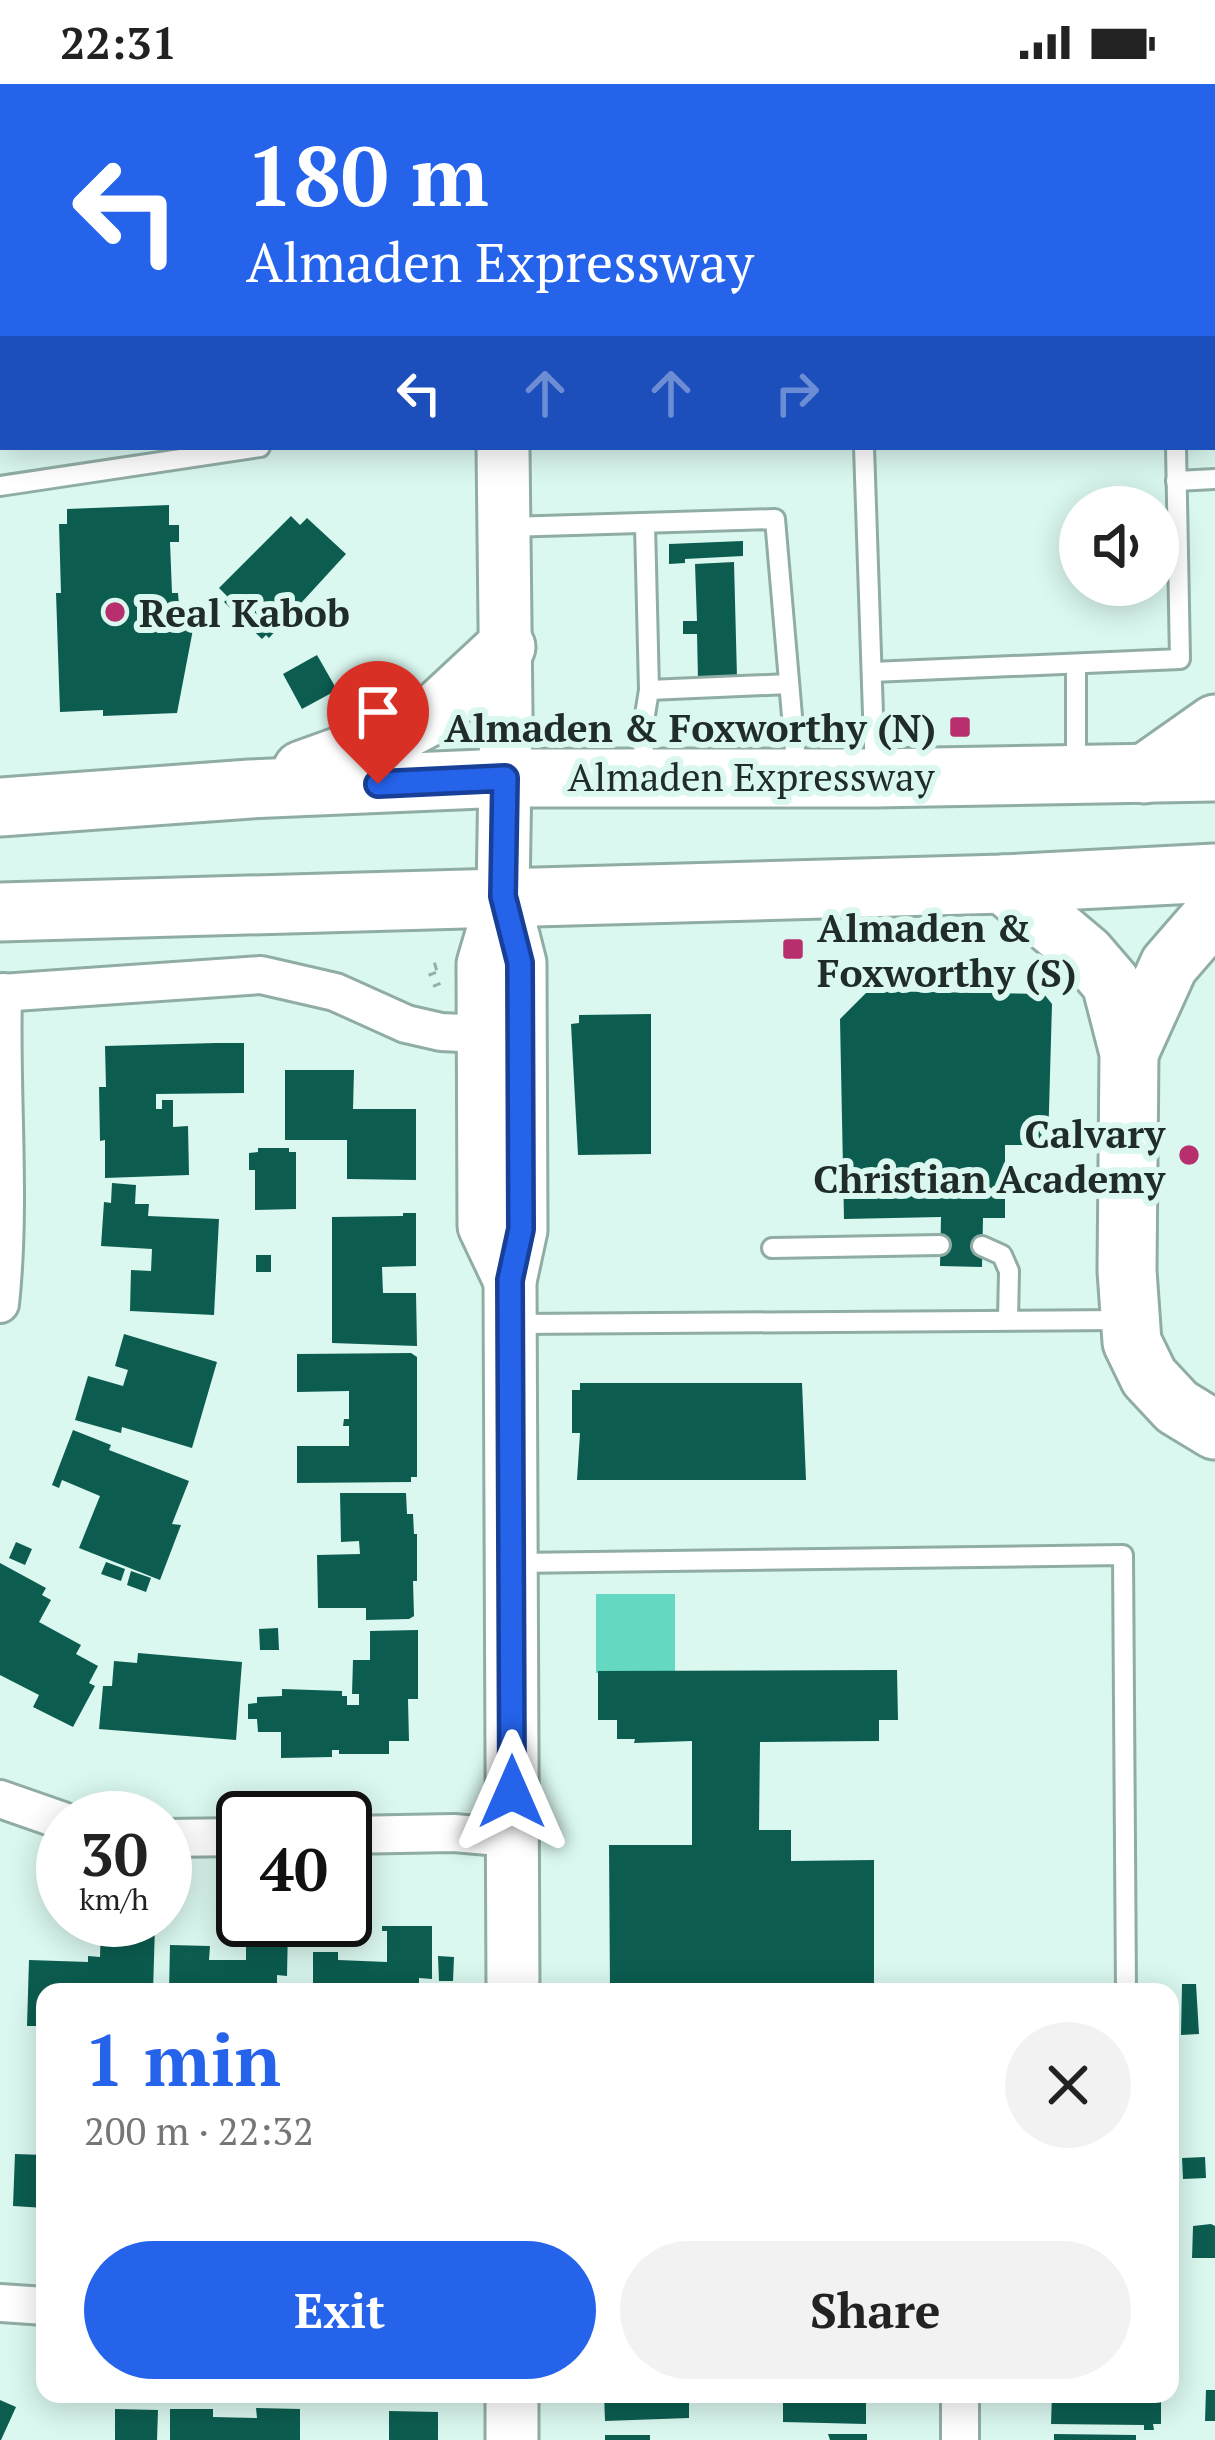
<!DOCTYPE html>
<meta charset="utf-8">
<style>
body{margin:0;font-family:"PT Serif",serif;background:#f2f2f2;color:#222;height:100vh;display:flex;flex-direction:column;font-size:45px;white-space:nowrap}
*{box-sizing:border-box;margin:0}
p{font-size:39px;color:#767676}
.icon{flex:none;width:66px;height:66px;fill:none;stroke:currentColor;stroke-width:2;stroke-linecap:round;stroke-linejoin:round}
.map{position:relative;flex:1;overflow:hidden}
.details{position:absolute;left:36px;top:1899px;width:1143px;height:420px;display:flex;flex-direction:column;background:#fff;border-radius:24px;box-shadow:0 6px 30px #0003}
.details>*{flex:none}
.hud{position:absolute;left:0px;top:0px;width:1215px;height:366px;box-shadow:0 6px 30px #0003;background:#2563eb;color:#fff;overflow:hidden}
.controls{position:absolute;left:1059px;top:402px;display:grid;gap:24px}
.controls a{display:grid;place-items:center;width:120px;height:120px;border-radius:50%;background:#fff;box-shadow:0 6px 30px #0003;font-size:60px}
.speed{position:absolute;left:36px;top:1707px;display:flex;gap:24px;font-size:60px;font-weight:700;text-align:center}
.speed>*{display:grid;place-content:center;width:156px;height:156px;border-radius:50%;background:#fff;box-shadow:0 6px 30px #0003;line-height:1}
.speed small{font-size:30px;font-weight:400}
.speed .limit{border:6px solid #111;border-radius:18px;background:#fff;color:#111}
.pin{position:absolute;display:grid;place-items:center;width:102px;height:102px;color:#fff;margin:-123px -51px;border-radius:50% 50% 50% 0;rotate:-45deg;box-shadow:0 0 12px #0007}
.pin .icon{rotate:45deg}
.me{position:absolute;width:132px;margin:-66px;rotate:0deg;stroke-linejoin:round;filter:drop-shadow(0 0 9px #0008)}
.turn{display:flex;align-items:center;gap:42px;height:252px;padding:0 48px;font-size:54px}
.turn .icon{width:156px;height:156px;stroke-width:2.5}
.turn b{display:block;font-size:84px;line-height:102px}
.lanes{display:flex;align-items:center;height:114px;padding:0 48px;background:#0003;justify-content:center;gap:60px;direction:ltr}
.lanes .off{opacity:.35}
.round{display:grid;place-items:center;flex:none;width:126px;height:126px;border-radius:63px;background:#f2f2f2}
.overview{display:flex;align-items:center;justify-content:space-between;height:204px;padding:0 48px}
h1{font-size:72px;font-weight:800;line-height:90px;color:#2563eb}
.primary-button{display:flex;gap:24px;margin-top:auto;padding:24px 48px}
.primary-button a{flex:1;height:138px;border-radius:72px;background:#2563eb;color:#fff;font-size:48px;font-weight:800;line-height:138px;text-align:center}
.primary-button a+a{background:#f2f2f2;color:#222}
.status{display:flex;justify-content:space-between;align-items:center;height:84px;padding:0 60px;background:#fff;direction:ltr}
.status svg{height:33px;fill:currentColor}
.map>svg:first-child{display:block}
.green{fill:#64d8c0}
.building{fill:#0c5d50}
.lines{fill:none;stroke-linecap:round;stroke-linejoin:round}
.lane-casing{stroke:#90ada5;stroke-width:24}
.street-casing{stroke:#90ada5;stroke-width:42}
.secondary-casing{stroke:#90ada5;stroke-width:57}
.primary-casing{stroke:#90ada5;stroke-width:63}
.path{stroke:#97afa9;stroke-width:8;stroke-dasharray:3 9;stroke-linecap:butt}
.lane{stroke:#fff;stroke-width:18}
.street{stroke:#fff;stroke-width:36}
.secondary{stroke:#fff;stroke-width:51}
.primary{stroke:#fff;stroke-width:57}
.route-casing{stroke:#184099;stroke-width:30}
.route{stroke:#2563eb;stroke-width:21}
.poi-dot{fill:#b82f6d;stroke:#daf8f0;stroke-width:4.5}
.labels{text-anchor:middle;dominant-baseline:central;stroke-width:12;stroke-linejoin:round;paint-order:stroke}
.poi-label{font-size:39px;font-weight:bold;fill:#202c29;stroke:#daf8f0;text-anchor:start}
.street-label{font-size:39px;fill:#202c29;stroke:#daf8f0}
</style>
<div class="status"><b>22:31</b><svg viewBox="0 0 49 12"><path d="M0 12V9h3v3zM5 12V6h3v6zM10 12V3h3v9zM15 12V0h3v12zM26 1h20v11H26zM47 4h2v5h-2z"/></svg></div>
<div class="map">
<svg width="1215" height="2356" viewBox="0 0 1215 2356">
<rect width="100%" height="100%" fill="#daf8f0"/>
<rect class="green" x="596" y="1510" width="79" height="79"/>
<g class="building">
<path d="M169,421v20h10v17h-9l2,51h6l1,12h-6v20h18l-1,-6h5l-18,94 -74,3v-6l-43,2 -4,-119h5l-2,-69h8v-15z"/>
<path d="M291,432l9,9 7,-7 39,36 -77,84 -3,-3 -4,4 -38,-37 5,-4 -10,-10z"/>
<path d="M743,457v15l-58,3v4l-16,1v-20z"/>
<path d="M734,478l3,116 -39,1 -1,-45h-14v-13h14l-2,-57z"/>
<path d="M317,571l20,35 -35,19 -19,-35z"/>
<path d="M868,907l176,3 8,10 -4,141h-43v73h-22l-1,49 -42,-1 1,-49 -97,2 -4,-200z"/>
<path d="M651,930v140l-73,1 -7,-131 8,-1v-8z"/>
<path d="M216,959h28v50l-88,1v15h6v-9h11v27l15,-1 1,49 -84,3v-38l-5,1 -1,-54h7l-1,-41z"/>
<path d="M285,986h69l-1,39h63v71l-69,-1v-39h-62z"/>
<path d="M258,1064h31v4h7v57l-41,1v-40h-6v-17l9,-1z"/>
<path d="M112,1099l24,2 -1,19h14l-1,12 71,3 -5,96 -84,-4 1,-41 20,1 1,-22 -51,-3 3,-44 7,1z"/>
<path d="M403,1129h13v53l-34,1 1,26h33l1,53 -85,-3v-126l71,-1z"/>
<rect x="256" y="1171" width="15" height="17"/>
<path d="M124,1250l93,28 -25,86 -70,-21 -1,6 -46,-13 13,-44 35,10 5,-16 -13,-4z"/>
<path d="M411,1269l6,4v120h-6v5l-114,1v-37h52v-20h-6l1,-7h5v-28l-52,1v-38z"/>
<path d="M580,1299h222l4,97h-229l3,-47h-8v-43h8z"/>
<path d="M73,1346l38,15 -2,5 80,31 -17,43 9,1 -21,55 -81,-32 21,-52 -38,-16 -3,8 -7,-3z"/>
<path d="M340,1409h66l1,21h6l1,20h3v47h-4l1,35 -5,3 -43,1v-12h-48l-1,-53 43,-1 -1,-13 -18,1z"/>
<path d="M16,1458l16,7 -7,16 -16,-7z"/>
<path d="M106,1478l19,7 -4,12 -20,-7z"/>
<path d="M0,1479l46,25 -4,7 9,5 -12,22 42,23 -5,9 22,12 -9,17 6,3 -22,41 -40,-20 6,-12 -39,-20z"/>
<path d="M131,1487l20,7 -5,14 -19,-7z"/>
<path d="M278,1544l1,22h-19l-1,-21z"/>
<path d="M418,1546v69h-10l1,42h-20v13h-50v-4h-7v7l-51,1v-26h-23l-1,-13h-9v-15l9,-1v-6l25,-1v-7l60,2v5h5v9h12v-11h-7l1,-34h17v-29z"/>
<path d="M138,1569l104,9 -6,78 -137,-11 4,-43h9l2,-25 23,2z"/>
<path d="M897,1586l1,50h-19v21l-119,1 -1,88h32v31l83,-1v132h-264l-1,-147h83v-104l-58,2 1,-4h-18v-19h-19v-49z"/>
<path d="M101,1839l54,2 -2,67h-108v34h-18l2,-66 59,2v-6l12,1z"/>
<path d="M246,1842l42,1 -1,49 -10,-1v17h-108l1,-47 40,1 -1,14h37z"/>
<path d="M382,1842h50v53l-13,-1v14h-106v-40h25v8l49,2v-31h-5z"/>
<path d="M438,1872l16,1 -1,24h-14z"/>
<path d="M1182,1900h14l3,50 -18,1z"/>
<path d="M15,2070l30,1v53l-32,-2z"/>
<path d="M1205,2073l1,21 -23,1 -1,-21z"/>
<path d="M1211,2140l4,2v32h-23l1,-32z"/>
<path d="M1206,2306h9v31h-10z"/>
<path d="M604,2310h85v24l-84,3z"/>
<path d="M783,2310h83v30l-83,-2z"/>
<path d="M1052,2310h109v30h-8l1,6h-10v-5l-93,-1z"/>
<path d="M0,2316l16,7 -15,33h-1z"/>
<path d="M256,2324l44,1v31h-130v-31h43v8l44,1z"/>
<path d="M115,2325l43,1 -1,30h-42z"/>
<path d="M389,2327l49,1v28h-49z"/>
<path d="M828,2350h39v6h-37z"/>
<path d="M1054,2350l82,1v5h-82z"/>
<rect x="605" y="2351" width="45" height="5"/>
</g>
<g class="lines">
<defs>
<g id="lane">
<path d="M113,0l1,3"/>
<path d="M195,0v3"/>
<path d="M849,3l1,-3"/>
<path d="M864,363l11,326"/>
<path d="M1176,397l39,-2"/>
<path d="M0,402l260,-39"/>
<path d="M645,441l4,165"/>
<path d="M507,443l268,-8 22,255"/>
<path d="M1076,580v103"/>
<path d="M872,588l308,-13 -4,-212"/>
<path d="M644,689l-1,-46 6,-37 140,-6"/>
<path d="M982,1162l20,9 7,16 -1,49"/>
<path d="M772,1164l168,-3"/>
<path d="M516,1240l608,-4"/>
<path d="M515,1479l608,-8 3,437"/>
</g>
<g id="street">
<path d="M0,909l261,-18 74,17 71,32 35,8 42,2"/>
<path d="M0,1220c11,-104 0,-208 3,-312"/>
<path d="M0,1715l63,22"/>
<path d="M345,1751l109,-2 58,5"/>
<path d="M165,1754l78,-1"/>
<path d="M0,2219l45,3"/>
<path d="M960,2310v46"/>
</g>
<g id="secondary">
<path d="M497,0v3"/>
<path d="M503,363l3,265 -3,184 -20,68 1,262 26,55"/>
<path d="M503,812l17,67 1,267 -11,51 3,711"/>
<path d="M512,2310v46"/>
</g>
<g id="primary">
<path d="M302,686l83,-30 49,-26 72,-67"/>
<path d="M1144,690l71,-50"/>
<path d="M0,723l250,-18 255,-11h370l340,-6"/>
<path d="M1003,800l83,70 25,29 18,70 -2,218 5,71 17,35 28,30 38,23"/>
<path d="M0,828l1003,-28 212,-11"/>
<path d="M1129,969l40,-88 46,-53"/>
</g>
</defs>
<use href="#lane" class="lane-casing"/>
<use href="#street" class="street-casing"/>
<use href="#secondary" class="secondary-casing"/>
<use href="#primary" class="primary-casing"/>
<path class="path" d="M437,882l-7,2 8,20"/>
<use href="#lane" class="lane"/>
<use href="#street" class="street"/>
<use href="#secondary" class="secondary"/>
<use href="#primary" class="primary"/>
</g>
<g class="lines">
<defs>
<path id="route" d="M378,700l127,-6 -2,118 17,67 1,266 -11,51 2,512"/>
</defs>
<use href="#route" class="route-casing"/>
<use href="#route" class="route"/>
</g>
<g class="poi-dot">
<circle cx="115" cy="528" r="12"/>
<rect x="948" y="631" width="24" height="24" rx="6"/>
<rect x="781" y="853" width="24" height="24" rx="6"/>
<circle cx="1189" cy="1071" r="12"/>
</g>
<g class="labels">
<g class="poi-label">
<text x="139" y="528">Real Kabob</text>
<text x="936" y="643" text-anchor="end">Almaden &amp; Foxworthy (N)</text>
<text x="817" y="843">Almaden &amp;<tspan x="817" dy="45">Foxworthy (S)</tspan></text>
<text x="1165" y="1049" text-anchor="end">Calvary<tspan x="1165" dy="45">Christian Academy</tspan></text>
</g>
<g class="street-label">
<text x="751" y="692">Almaden Expressway</text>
</g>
</g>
</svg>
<div class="controls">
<a><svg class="icon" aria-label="sound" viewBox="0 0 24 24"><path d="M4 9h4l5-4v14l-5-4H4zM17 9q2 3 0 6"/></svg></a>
</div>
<div class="speed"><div>30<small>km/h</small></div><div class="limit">40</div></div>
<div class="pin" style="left:378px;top:700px;background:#d93025"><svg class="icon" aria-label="arrive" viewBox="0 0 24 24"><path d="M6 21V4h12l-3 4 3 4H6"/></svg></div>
<svg class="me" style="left:512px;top:1708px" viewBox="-20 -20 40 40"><path d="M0-17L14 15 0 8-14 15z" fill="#2563eb" stroke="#fff" stroke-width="4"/></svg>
<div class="hud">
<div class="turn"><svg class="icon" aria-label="left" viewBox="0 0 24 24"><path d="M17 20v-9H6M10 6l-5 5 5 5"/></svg><div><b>180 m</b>Almaden Expressway</div></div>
<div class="lanes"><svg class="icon" aria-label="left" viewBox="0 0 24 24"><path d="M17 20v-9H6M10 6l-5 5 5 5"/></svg><svg class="icon off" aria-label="ahead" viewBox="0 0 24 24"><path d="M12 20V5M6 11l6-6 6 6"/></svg><svg class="icon off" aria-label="ahead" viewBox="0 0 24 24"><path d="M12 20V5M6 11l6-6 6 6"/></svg><svg class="icon off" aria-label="right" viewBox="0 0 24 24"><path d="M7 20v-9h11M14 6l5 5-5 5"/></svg></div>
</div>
<section class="details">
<div class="overview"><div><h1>1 min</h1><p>200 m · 22:32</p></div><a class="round"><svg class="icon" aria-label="close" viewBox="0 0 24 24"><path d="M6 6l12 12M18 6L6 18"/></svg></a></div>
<div class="primary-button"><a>Exit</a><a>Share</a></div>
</section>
</div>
